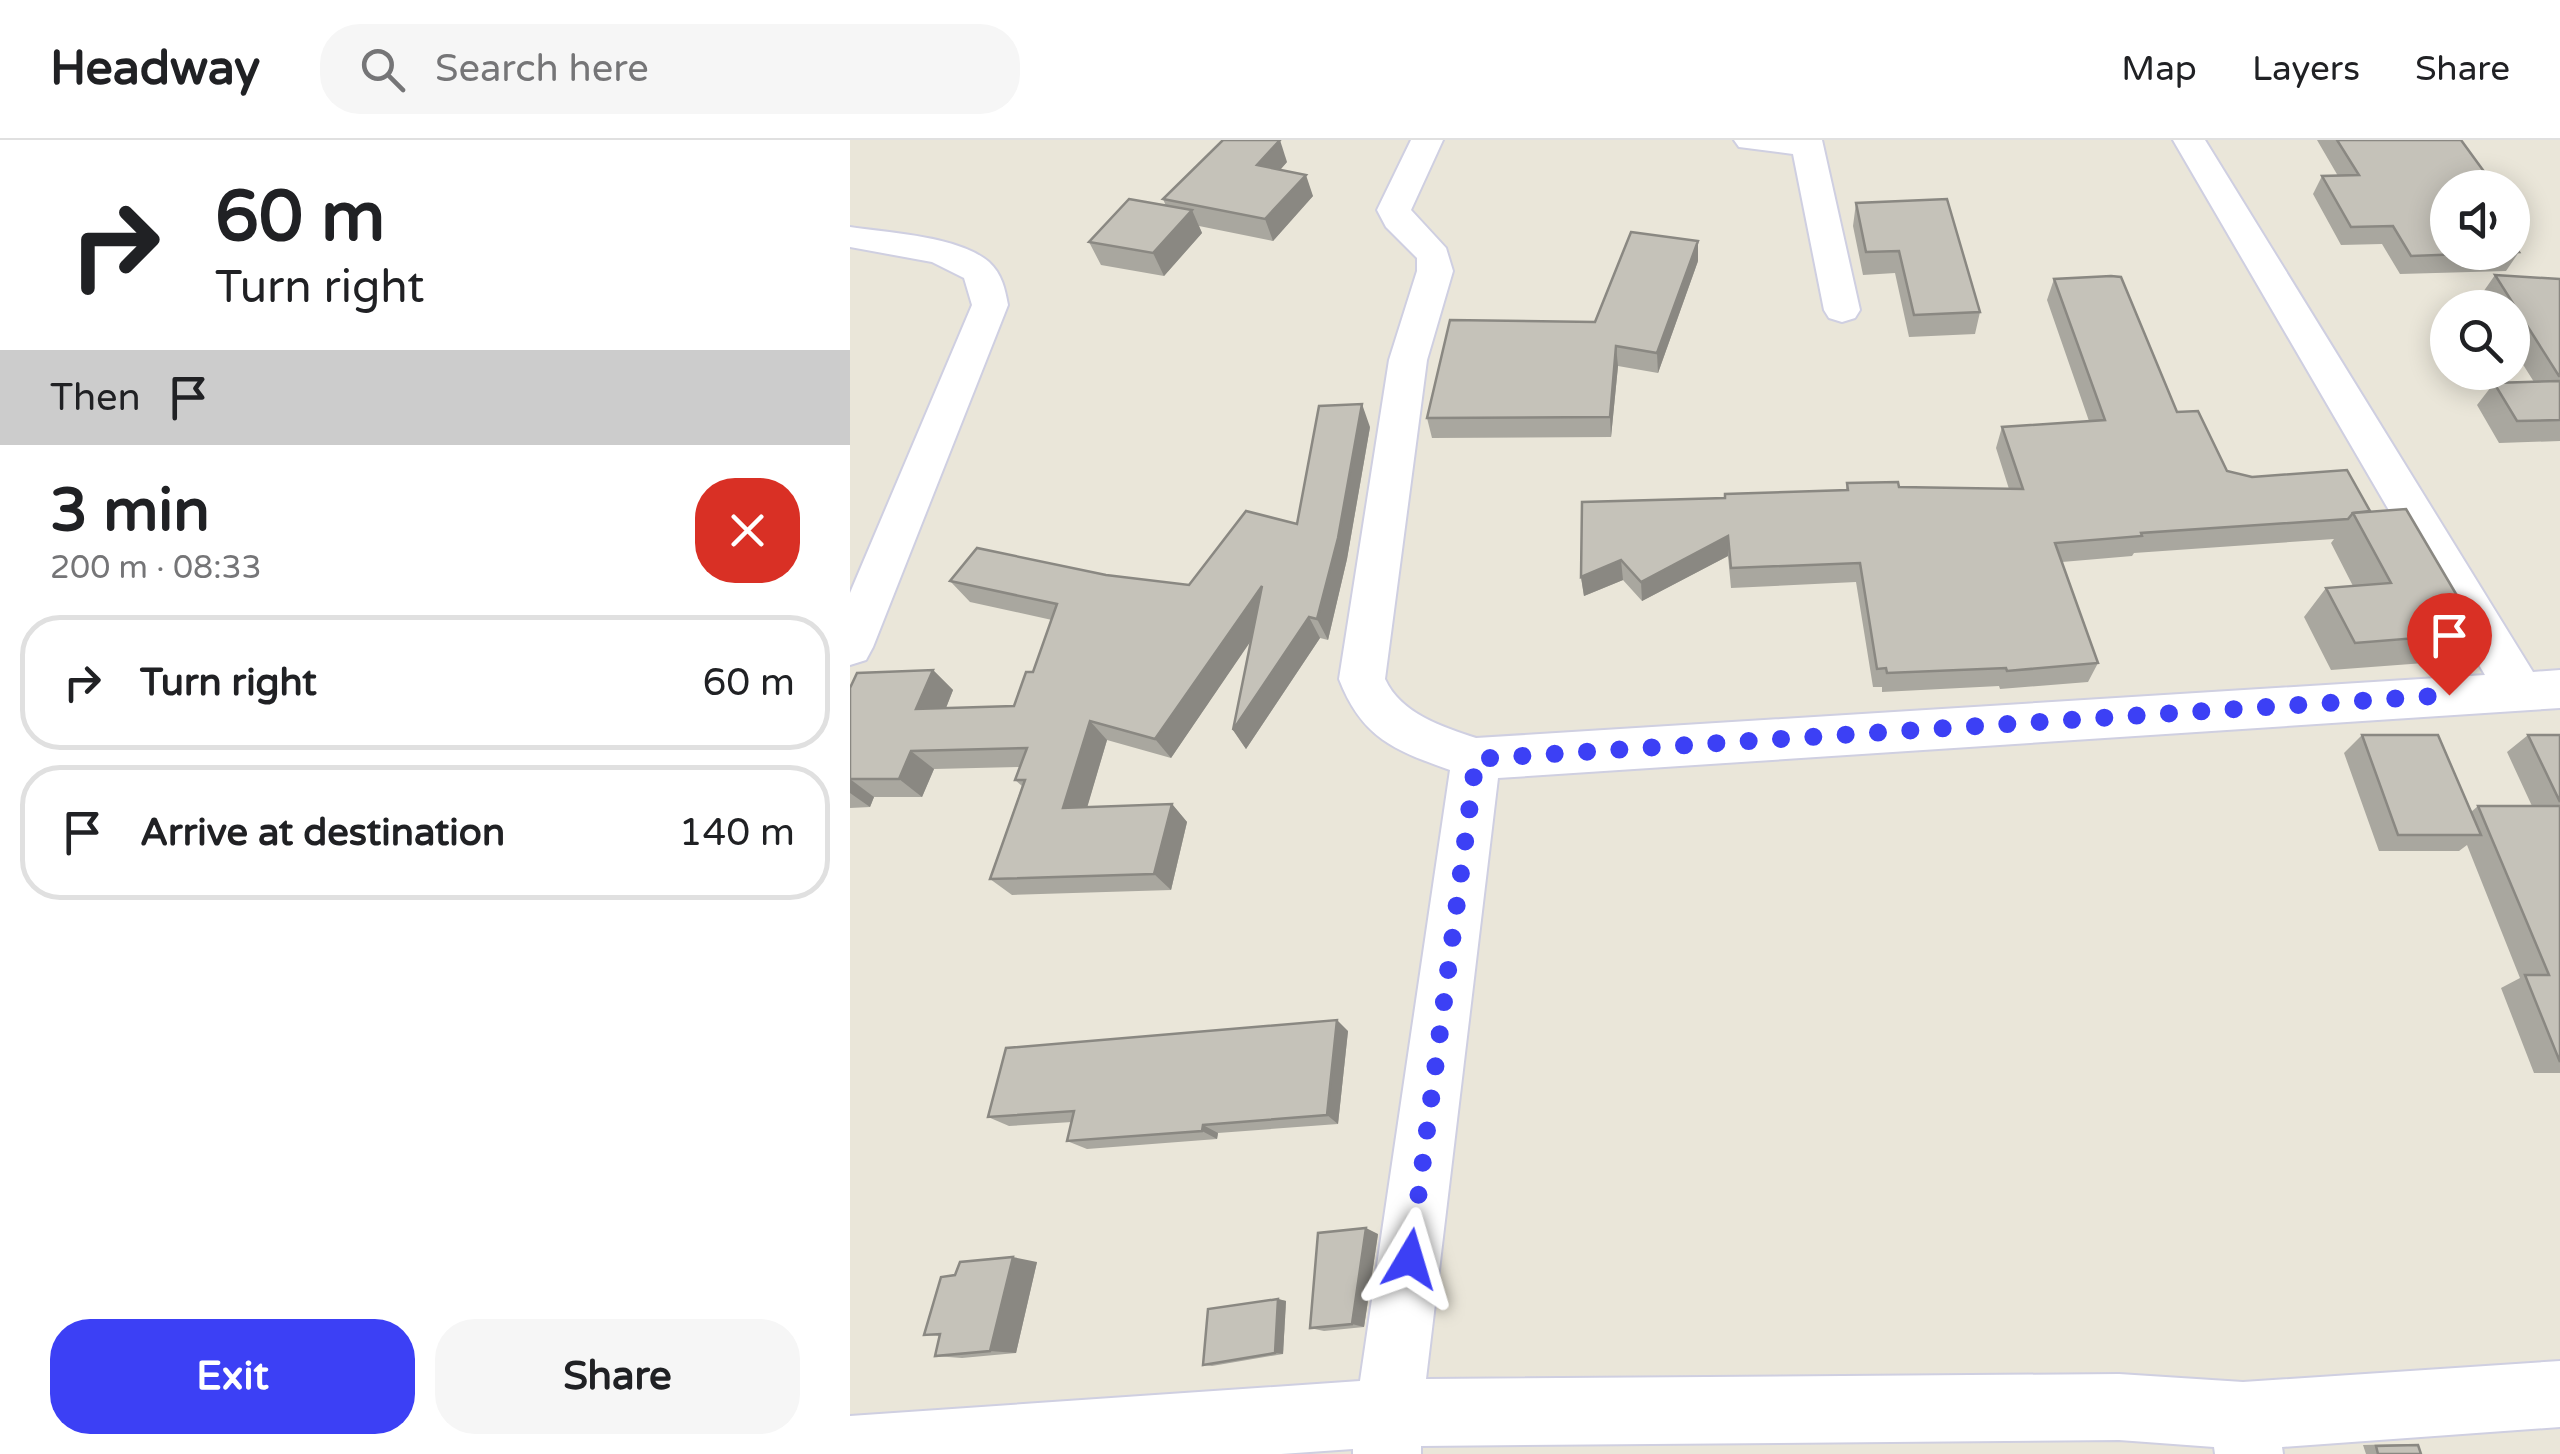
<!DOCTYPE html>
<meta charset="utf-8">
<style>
body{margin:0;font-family:"Varela Round",sans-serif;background:#f6f6f6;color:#202124;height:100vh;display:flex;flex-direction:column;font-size:38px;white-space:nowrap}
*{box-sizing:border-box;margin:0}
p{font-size:32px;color:#757577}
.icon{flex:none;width:55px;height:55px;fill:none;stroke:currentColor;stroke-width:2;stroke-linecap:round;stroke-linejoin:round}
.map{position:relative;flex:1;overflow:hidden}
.panel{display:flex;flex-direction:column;background:#fff;width:850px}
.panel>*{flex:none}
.top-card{background:#fff;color:#202124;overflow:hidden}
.fabs{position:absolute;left:1580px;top:30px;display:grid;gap:20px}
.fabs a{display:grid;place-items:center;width:100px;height:100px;border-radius:50%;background:#fff;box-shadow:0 5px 25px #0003;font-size:50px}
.pin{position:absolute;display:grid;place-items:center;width:85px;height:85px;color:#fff;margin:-102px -42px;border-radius:50% 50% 50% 0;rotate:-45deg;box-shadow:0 0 10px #0007}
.pin .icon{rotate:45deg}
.me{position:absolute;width:110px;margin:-55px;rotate:7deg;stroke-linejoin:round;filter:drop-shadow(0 0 8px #0008)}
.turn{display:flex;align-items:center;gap:35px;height:210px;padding:0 50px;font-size:45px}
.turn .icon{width:130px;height:130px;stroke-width:2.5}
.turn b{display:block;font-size:70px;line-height:85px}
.then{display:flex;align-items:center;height:95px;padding:0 50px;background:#0003;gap:20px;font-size:38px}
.round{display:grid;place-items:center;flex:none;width:105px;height:105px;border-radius:40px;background:#f6f6f6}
.overview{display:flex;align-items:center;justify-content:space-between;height:170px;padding:0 50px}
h1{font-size:60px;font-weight:800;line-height:75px}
.cta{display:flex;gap:20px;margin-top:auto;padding:20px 50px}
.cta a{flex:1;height:115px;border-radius:40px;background:#3c40f5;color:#fff;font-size:40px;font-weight:800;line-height:115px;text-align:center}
.cta a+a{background:#f6f6f6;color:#202124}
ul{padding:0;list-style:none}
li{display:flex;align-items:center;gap:30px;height:135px;margin:0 20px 15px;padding:0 30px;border:5px solid #e0e0e0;border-radius:40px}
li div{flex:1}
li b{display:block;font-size:38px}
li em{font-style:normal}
header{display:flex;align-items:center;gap:60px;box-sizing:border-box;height:140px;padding:0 50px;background:#fff;border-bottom:2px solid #e0e0e0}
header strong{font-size:48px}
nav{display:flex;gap:55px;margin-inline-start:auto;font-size:35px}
.search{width:700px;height:90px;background:#f6f6f6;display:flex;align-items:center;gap:25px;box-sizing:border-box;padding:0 35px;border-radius:40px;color:#757577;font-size:38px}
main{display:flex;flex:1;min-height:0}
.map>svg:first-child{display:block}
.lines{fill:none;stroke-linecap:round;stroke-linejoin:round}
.street-casing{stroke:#cfcfe1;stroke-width:4}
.street{fill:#fff;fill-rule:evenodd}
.wall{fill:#a9a79f}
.shaded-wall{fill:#8a8882}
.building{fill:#c5c2b9;stroke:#8a8882;stroke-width:2.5}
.route{stroke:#3c40f5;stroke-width:18;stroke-dasharray:0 32.4}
</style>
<header>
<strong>Headway</strong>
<div class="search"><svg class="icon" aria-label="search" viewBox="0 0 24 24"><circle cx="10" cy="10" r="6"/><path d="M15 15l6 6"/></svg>Search here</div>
<nav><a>Map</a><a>Layers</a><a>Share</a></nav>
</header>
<main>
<section class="panel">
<div class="top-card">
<div class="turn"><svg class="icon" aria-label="right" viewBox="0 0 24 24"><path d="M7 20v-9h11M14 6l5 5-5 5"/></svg><div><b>60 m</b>Turn right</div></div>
<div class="then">Then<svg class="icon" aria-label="arrive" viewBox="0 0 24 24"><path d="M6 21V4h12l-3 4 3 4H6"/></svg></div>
</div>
<div class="overview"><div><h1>3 min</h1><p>200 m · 08:33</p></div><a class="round" style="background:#d93025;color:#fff"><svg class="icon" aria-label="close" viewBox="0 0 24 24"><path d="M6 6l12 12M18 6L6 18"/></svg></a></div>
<ul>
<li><svg class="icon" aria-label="right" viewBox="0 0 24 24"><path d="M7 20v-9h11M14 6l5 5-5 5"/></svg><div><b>Turn right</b></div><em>60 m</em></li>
<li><svg class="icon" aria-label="arrive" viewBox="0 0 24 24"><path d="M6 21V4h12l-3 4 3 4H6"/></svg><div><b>Arrive at destination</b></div><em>140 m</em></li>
</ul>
<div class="cta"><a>Exit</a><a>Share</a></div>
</section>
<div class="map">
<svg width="1710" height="1314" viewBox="0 0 1710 1314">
<rect width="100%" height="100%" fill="#eae6d9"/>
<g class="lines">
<defs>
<g id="street">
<path d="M561,0h32l-32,70 35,38 7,23 -26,89 -42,319c16,35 58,48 91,59l1009,-63 -312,-535h32l328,532 27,-2v38l-1062,70 -72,601 693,-5 124,8 317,-21v66l-278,20 1,7h-68l-1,-7 -95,-7 -698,6v8h-68v-5l-72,5h-431v-38l510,-35 90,-611c-56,-20 -88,-32 -111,-91l50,-319 28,-89v-13l-31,-31 -9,-17z"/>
<path d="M884,0h88l38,170 -5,8 -13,4 -13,-4 -5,-8 -31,-156 -54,-7z"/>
<path d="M0,87c39,6 108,9 139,35 13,12 16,27 19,43l-135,342 -7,13 -16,5v-72l122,-288 -8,-27 -32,-16 -82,-15z"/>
</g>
</defs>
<use href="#street" class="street-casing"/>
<use href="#street" class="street"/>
</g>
<g class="wall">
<path d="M1467,0h144l-13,48 71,64 -13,19 -106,3 -18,-30 -41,1 -28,-51 9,-18h16z"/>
<path d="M437,22l-7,8 33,26 -40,45 -74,-15 3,7 -38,43 -63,-11 -12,-23 77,-36 -3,-7z"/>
<path d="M1006,63l124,109 -5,22 -66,3 -14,-64 -32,2 -10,-49z"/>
<path d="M848,121l-40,112 -40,-7 -7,71 -179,1 -5,-20z"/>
<path d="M1645,135l65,4v162l-61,2 -22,-38 17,-22 40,-1 -22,-35v-39h-24l-7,-13z"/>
<path d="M1204,139l123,133 50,59 143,41 109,121 -28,28 -120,9 -27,-53 22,-29 27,-2 -22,-43 3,-4 -200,14 -2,3 -70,6 36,101 -10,19 -88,7 -1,-3 -117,6v-5h-9l-17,-105 -125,6 -3,-32 -86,45 -19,-21 -39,16 -3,-19 144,-79 121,-8 1,-7 52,4 110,2 -13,-41 6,-21 87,-6 -42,-121z"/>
<path d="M520,287l-23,132 -19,81 -8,-2 -74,111 -13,-19 18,-90 -80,118 -64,-18 -20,67 85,-3 15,18 -16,68 -159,5 -22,-16 32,-93 -7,-6 5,-13 -86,2 -12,28h-48l-4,10 -20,1v-120l83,-18 20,20 -7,18 68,-2 19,-34 19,-52 -82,-18 -20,-21 156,-6 83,10 108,-61z"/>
<path d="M1512,595l109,77 7,-6h54l-25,-54 21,-17h32v338h-26l-33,-85 19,-10 -53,-133 -8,6h-80l-35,-98z"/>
<path d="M498,891l-10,93 -120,9 -1,6 -130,10 -20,-8 5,-19 -63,4 -21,-9z"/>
<path d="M528,1094l-14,93 -40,4 -14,-3z"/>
<path d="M187,1122l-21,91 -54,5 -27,-2 5,-20 -16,-1 31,-60z"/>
<path d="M428,1159l8,2 -3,53 -71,12 -9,-1z"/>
<path d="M1554,1304l14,1 3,9h-55l-3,-9z"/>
</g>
<g class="shaded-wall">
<path d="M430,0l7,22 -22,25 -8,-22z"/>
<path d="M456,35l7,21 -40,45 -8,-22z"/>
<path d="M342,70l10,23 -38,43 -11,-23z"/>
<path d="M848,101v20l-40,112 -1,-20z"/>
<path d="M766,206l2,20 -7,71 -1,-20z"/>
<path d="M512,264l8,23 -23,132 -19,81 -11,-21z"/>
<path d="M878,396v20l-86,45 -1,-19z"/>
<path d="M771,420l2,20 -39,16 -3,-19z"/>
<path d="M412,446l12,21 -103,151 -16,-19z"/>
<path d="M459,477l11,21 -74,111 -13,-19z"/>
<path d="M83,530l20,20 -15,38 -22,-19z"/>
<path d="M240,581l17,19 -25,85 -19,-17z"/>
<path d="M61,611l23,18 -12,28 -23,-18z"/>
<path d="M0,639l24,18 -4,10 -20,-14z"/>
<path d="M322,664l15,18 -16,68 -17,-16z"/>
<path d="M487,880l11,11 -10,93 -11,-9z"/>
<path d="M353,985l15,8 -1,6 -15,-8z"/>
<path d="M516,1088l12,6 -14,93 -12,-3z"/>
<path d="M163,1117l24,5 -21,91 -26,-2z"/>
<path d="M428,1159l8,2 -3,53 -8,-1z"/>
</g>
<g class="building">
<path d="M373,0h57l-23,25 49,10 -41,44 -102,-20z"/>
<path d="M1487,0h124l35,48h-48v64h64v-10l7,10 -108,4 -18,-30 -42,1 -29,-51 37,-1z"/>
<path d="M279,59l63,11 -39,43 -64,-11z"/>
<path d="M1097,59l33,113 -66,3 -15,-64 -33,1 -10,-49z"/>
<path d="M781,92l67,9 -41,112 -41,-7 -6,71 -183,1 23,-98 145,2z"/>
<path d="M1645,135l65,4v97h-1z"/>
<path d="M1261,136l10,1 56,135 21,-1 29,60 25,6 95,-7 23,41 -17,2 -5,6 -207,14 1,3 -87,7 43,120 -91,8 -1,-3 -119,5 -1,-5 -9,1 -17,-106 -129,5 -3,-32 -87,46 -20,-22 -40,17 1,-75 143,-4v-4l123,-4 -1,-7 51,-1 1,5 124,2 -21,-62 103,-7 -51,-141z"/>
<path d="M1710,241v39l-43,1 -23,-38z"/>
<path d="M512,264l-24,134 -21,81 -8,-2 -76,113 29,-144 -107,153 -65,-18 -27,87 109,-4 -18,70 -164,5 35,-99h-10l12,-32 -116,3 -12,28h-49v-91l7,-15 76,-3 -17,39 98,-3 12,-34h7l24,-68 -107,-23 27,-33 129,27 83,10 57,-74 51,13 22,-118z"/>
<path d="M1556,369l73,124 -124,10 -29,-55 65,-5 -38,-70z"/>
<path d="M1512,595h76l43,100h-83z"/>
<path d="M1678,595h32v67z"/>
<path d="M1628,666h82v256l-35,-87h24z"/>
<path d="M487,880l-10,95 -124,10 -1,6 -135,10 7,-30 -86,6 18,-69z"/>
<path d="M516,1088l-14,96 -42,4 8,-95z"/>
<path d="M163,1117l-23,94 -55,5 5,-22 -16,1 17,-58 14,-2 5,-13z"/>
<path d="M428,1159l-3,54 -72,12 5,-56z"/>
<path d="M1568,1305l3,9h-43l-2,-8z"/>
</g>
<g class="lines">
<path class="route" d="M560,1119l66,-500 973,-64"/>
</g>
</svg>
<div class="fabs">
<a><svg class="icon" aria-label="sound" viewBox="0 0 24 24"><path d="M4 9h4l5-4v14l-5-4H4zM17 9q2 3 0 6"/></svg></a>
<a><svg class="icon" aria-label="search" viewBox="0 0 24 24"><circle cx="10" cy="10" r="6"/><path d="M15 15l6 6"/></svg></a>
</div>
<div class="pin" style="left:1599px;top:555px;background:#d93025"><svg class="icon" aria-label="arrive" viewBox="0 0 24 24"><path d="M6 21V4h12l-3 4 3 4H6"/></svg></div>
<svg class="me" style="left:560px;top:1119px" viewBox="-20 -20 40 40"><path d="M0-17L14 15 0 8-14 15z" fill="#3c40f5" stroke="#fff" stroke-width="4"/></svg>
</div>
</main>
